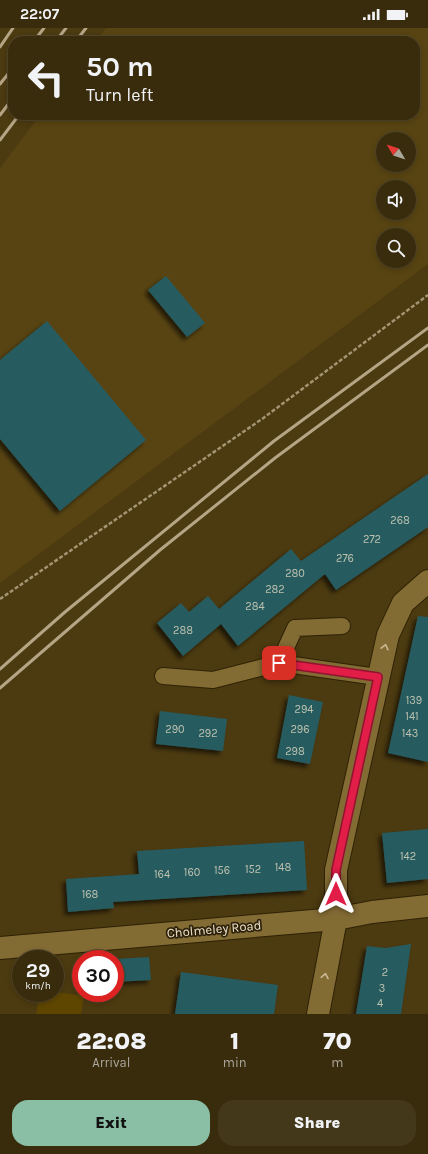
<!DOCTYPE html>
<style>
body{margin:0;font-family:Karla,sans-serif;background:#44381a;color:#f1f3f6;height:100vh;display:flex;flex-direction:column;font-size:15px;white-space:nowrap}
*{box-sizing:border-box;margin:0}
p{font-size:13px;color:#aba79d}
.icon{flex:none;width:22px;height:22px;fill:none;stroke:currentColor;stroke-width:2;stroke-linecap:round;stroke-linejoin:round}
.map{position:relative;height:986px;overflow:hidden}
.side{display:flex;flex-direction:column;background:#392c0c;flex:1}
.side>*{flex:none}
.guide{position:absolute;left:8px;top:8px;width:412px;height:84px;border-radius:16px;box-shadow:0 2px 6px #0003,0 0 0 1px #53482d;background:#392c0c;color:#f1f3f6;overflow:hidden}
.needle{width:26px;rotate:309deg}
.buttons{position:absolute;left:376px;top:104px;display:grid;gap:8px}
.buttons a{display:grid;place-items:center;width:40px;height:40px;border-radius:50%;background:#392c0c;box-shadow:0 2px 6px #0003,0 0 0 1px #53482d;font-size:20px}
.speed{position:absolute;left:12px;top:922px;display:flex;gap:8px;font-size:20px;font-weight:700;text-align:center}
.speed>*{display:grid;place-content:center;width:52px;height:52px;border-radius:50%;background:#392c0c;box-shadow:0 2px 6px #0003,0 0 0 1px #53482d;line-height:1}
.speed small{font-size:10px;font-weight:400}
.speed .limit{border:6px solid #d22;background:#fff;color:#111}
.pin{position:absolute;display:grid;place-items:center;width:34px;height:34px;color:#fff;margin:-17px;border-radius:8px;box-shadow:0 2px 6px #0006}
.me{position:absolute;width:44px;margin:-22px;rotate:0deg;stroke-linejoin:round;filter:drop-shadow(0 0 3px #0008)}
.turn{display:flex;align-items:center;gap:14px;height:84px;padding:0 12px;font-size:18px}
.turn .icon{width:52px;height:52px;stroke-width:2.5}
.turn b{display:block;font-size:28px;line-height:34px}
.eta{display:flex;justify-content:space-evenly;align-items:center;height:68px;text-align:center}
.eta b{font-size:24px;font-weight:800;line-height:28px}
.primary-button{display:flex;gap:8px;margin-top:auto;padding:8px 12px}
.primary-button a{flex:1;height:46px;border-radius:16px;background:#8abfa5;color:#111;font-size:16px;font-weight:800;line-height:46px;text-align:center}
.primary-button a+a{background:#44381a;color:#f1f3f6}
.status{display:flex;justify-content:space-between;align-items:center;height:28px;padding:0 20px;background:#392c0c;direction:ltr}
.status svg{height:11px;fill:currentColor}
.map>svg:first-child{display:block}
.built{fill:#584412;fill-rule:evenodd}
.green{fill:#5f4600}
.building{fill:#265b61;filter:url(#shadow)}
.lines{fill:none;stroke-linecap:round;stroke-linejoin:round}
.lane-casing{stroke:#2e2205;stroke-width:18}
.street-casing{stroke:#2e2205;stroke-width:24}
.path{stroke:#a49472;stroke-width:2.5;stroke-dasharray:4 2;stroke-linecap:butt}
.lane{stroke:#836b34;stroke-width:16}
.street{stroke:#836b34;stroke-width:22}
.rail{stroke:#b5a585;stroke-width:3}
.oneway{stroke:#cab994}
.route-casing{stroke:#92132f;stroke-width:10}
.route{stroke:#e11d48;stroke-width:7}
.labels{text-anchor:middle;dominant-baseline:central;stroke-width:3.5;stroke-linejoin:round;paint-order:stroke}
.number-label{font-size:11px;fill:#bec1ae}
.street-label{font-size:13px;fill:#f1e3c8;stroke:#2d220c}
</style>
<div class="status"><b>22:07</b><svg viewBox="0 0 49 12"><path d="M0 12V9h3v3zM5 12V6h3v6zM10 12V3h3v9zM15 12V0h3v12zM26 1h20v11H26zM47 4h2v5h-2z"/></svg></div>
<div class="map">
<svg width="428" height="986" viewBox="0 0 428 986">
<defs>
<filter id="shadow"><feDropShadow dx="-3.5" dy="3.5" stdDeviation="2" flood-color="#0009"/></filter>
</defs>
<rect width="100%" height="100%" fill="#4c3a10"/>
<path class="built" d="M106,0h322v236l-428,319v-415l40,-53h375v-74h-319zM383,111h26v26h-26zM383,159h26v26h-26zM383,207h26v26h-26z"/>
<path class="green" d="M55,964l29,4 -3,18h-45l4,-21z"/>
<g class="building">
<path d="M166,248l39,47 -18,14 -39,-47z"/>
<path d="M47,293l99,119 -86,71 -60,-72v-79z"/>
<path d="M428,446v53l-92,63 -11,-16 -87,72 -17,-22 -38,32 -26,-33 24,-20 8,9 19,-16 11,13 72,-60 10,12z"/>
<path d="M418,588l10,1v145l-40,-9z"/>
<path d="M289,667l34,7 -13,62 -33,-6z"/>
<path d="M160,683l67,8 -4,32 -67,-7z"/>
<path d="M428,801v50l-41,4 -5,-50z"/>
<path d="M304,813l3,49 -194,12 1,6 -46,4 -2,-33 73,-5 -2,-23z"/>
<path d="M411,916l-10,70h-45l11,-68 18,2z"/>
<path d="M149,929l2,23 -36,2v-23z"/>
<path d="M181,944l97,13 -4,29h-99z"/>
</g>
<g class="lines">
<defs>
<g id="lane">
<path d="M279,635l16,-35 47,-2"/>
<path d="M163,648l50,4 66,-17 98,14"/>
</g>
<g id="street">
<path d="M0,920l336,-29 36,-7 56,-6"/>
<path d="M318,986l18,-95v-49l52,-235 15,-32 25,-22"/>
</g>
</defs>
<use href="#lane" class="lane-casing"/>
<use href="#street" class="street-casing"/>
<path class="path" d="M0,571l262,-180 166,-124"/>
<use href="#lane" class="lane"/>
<use href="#street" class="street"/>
<g class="rail">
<path d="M34,13l10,-13"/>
<path d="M56,13l10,-13"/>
<path d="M76,13l10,-13"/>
<path d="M0,19l13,-19"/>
<path d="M0,56l13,-16"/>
<path d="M0,87l13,-17"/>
<path d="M0,112l19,-25"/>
<path d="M0,641l65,-57 209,-171 154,-113"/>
<path d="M0,660l160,-138 115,-92 153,-113"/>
</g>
</g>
<defs><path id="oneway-chevron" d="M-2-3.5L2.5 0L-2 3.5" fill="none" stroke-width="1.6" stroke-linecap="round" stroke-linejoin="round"/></defs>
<g class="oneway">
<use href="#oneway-chevron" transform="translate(385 619) rotate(-77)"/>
<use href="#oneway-chevron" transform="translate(325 948) rotate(-79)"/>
</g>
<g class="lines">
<defs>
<path id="route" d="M279,635l99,14 -42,193v24"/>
</defs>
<use href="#route" class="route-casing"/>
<use href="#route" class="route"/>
</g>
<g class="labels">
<g class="number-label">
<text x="400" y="492">268</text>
<text x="372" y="511">272</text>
<text x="345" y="530">276</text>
<text x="295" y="545">280</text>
<text x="275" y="561">282</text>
<text x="255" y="578">284</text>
<text x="183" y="602">288</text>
<text x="414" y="672">139</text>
<text x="304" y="681">294</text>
<text x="412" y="688">141</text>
<text x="175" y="701">290</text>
<text x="300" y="701">296</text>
<text x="208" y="705">292</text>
<text x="410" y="705">143</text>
<text x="295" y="723">298</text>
<text x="408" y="828">142</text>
<text x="283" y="839">148</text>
<text x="253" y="841">152</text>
<text x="222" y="842">156</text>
<text x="192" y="844">160</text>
<text x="162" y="846">164</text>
<text x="90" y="866">168</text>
<text x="385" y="944">2</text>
<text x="382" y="960">3</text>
<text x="380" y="975">4</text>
</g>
<g class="street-label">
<text transform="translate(214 901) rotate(-5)">Cholmeley Road</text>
</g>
</g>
</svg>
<div class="buttons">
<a><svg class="needle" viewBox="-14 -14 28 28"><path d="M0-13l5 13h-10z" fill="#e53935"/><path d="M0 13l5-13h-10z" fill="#aba79d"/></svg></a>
<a><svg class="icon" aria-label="sound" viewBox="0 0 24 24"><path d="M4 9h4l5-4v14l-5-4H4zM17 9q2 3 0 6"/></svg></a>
<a><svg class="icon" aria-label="search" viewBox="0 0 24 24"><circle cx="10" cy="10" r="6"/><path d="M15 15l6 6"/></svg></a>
</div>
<div class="speed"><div>29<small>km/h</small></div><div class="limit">30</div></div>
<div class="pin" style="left:279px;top:635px;background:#d93025"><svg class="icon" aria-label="arrive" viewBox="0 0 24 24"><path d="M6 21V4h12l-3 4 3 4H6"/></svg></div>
<svg class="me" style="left:336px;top:866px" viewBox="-20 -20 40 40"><path d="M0-17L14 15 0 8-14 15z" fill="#e11d48" stroke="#fff" stroke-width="4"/></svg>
<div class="guide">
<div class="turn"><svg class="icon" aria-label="left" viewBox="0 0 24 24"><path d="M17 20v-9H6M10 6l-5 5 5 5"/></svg><div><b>50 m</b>Turn left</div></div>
</div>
</div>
<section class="side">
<div class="eta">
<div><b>22:08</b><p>Arrival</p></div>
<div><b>1</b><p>min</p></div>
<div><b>70</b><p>m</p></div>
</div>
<div class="primary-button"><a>Exit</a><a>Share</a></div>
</section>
